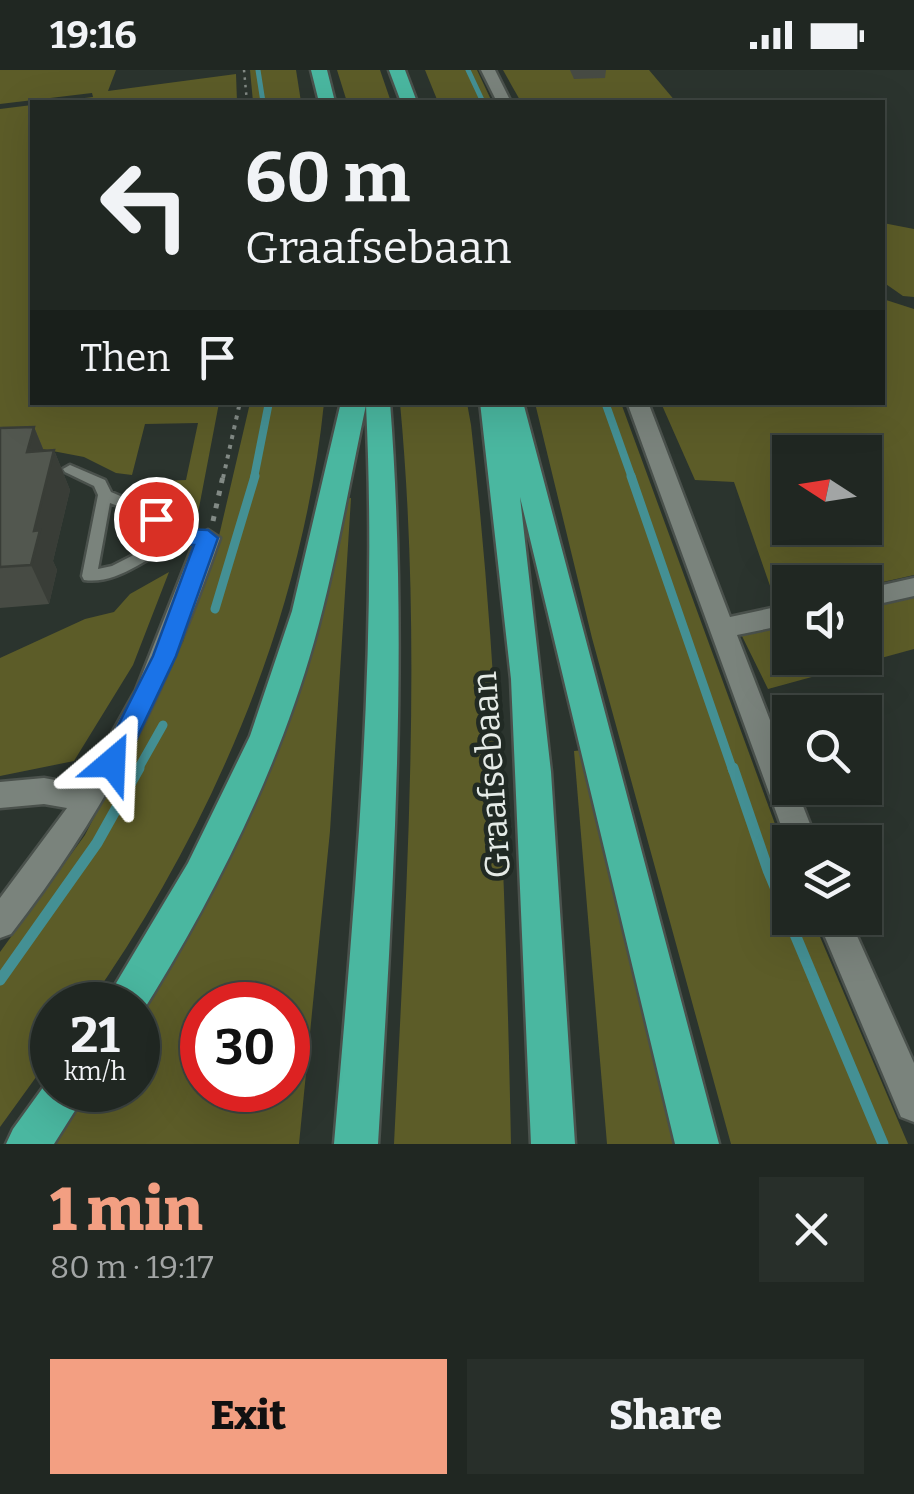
<!DOCTYPE html>
<meta charset="utf-8">
<style>
body{margin:0;font-family:Bitter,serif;background:#282f2a;color:#f1f3f6;height:100vh;display:flex;flex-direction:column;font-size:38px;white-space:nowrap}
*{box-sizing:border-box;margin:0}
p{font-size:32px;color:#a2a5a5}
.icon{flex:none;width:55px;height:55px;fill:none;stroke:currentColor;stroke-width:2;stroke-linecap:round;stroke-linejoin:round}
.map{position:relative;height:1074px;overflow:hidden}
.panel{display:flex;flex-direction:column;background:#202722;flex:1}
.panel>*{flex:none}
.banner{position:absolute;left:30px;top:30px;width:855px;height:305px;border-radius:0px;box-shadow:0 10px 40px #0002,0 0 0 2px #3d4440;background:#202722;color:#f1f3f6;overflow:hidden}
.needle{width:65px;rotate:282deg}
.tools{position:absolute;left:772px;top:365px;display:grid;gap:20px}
.tools a{display:grid;place-items:center;width:110px;height:110px;border-radius:0px;background:#202722;box-shadow:0 10px 40px #0002,0 0 0 2px #3d4440;font-size:50px}
.speed{position:absolute;left:30px;top:912px;display:flex;gap:20px;font-size:50px;font-weight:700;text-align:center}
.speed>*{display:grid;place-content:center;width:130px;height:130px;border-radius:50%;background:#202722;box-shadow:0 10px 40px #0002,0 0 0 2px #3d4440;line-height:1}
.speed small{font-size:25px;font-weight:400}
.speed .limit{border:15px solid #d22;background:#fff;color:#111}
.pin{position:absolute;display:grid;place-items:center;width:85px;height:85px;color:#fff;margin:-42px;border:5px solid #fff;border-radius:50%;box-shadow:0 2px 10px #0007}
.me{position:absolute;width:110px;margin:-55px;rotate:26deg;stroke-linejoin:round;filter:drop-shadow(0 0 8px #0008)}
.turn{display:flex;align-items:center;gap:35px;height:210px;padding:0 50px;font-size:45px}
.turn .icon{width:130px;height:130px;stroke-width:2.5}
.turn b{display:block;font-size:70px;line-height:85px}
.then{display:flex;align-items:center;height:95px;padding:0 50px;background:#0003;gap:20px;font-size:38px}
.round{display:grid;place-items:center;flex:none;width:105px;height:105px;border-radius:0px;background:#282f2a}
.headline{display:flex;align-items:center;justify-content:space-between;height:170px;padding:0 50px}
h1{font-size:60px;font-weight:800;line-height:75px;color:#f39f82}
.button{display:flex;gap:20px;margin-top:auto;padding:20px 50px}
.button a{flex:1;height:115px;border-radius:0px;background:#f39f82;color:#111;font-size:40px;font-weight:800;line-height:115px;text-align:center}
.button a+a{background:#282f2a;color:#f1f3f6}
.status{display:flex;justify-content:space-between;align-items:center;height:70px;padding:0 50px;background:#202722;direction:ltr}
.status svg{height:28px;fill:currentColor}
.map>svg:first-child{display:block}
.green{fill:#5c5c28;fill-rule:evenodd}
.lines{fill:none;stroke-linecap:round;stroke-linejoin:round}
.stream-far3{stroke:#449094;stroke-width:5}
.stream-far2{stroke:#449094;stroke-width:8}
.stream-far1{stroke:#449094;stroke-width:9}
.stream{stroke:#449094;stroke-width:11}
.service-casing{stroke:#4a514c;stroke-width:5}
.minor-casing{stroke:#4a514c;stroke-width:5}
.motorway-casing{stroke:#4a514c;stroke-width:5}
.path-far2{stroke:#828a85;stroke-width:2.5;stroke-dasharray:2.5 5;stroke-linecap:butt}
.path-far1{stroke:#828a85;stroke-width:4;stroke-dasharray:4 6;stroke-linecap:butt}
.path{stroke:#828a85;stroke-width:5;stroke-dasharray:5 8;stroke-linecap:butt}
.service{fill:#7a837c;fill-rule:evenodd}
.minor{fill:#7a837c;fill-rule:evenodd}
.motorway{fill:#4ab7a0;fill-rule:evenodd}
.wall{fill:#474b44}
.shaded-wall{fill:#393d37}
.building{fill:#52574f;stroke:#393d37;stroke-width:2.5}
.route{fill:#1a73e8;stroke:#114b97;stroke-width:2.5}
.labels{text-anchor:middle;dominant-baseline:central;stroke-width:9;stroke-linejoin:round;paint-order:stroke}
.street-label{font-size:35px;fill:#e5ebe7;stroke:#212a24}
</style>
<div class="status"><b>19:16</b><svg viewBox="0 0 49 12"><path d="M0 12V9h3v3zM5 12V6h3v6zM10 12V3h3v9zM15 12V0h3v12zM26 1h20v11H26zM47 4h2v5h-2z"/></svg></div>
<div class="map">
<svg width="914" height="1074" viewBox="0 0 914 1074">
<rect width="100%" height="100%" fill="#2b342e"/>
<g class="green">
<path d="M0,0h116l-8,21 128,-17 1,28h-186l42,-5 -1,-4 -92,11z"/>
<path d="M250,0h46l5,32h-48z"/>
<path d="M337,0h43l11,32h-44z"/>
<path d="M425,0h52l15,32h-54z"/>
<path d="M503,0h146l27,32h-155z"/>
<path d="M32,35v297l187,1 -21,110 -38,-19 3,-13 23,-1 12,-57 -53,1 -13,51 -16,-2 -32,-16 -84,-16v-332z"/>
<path d="M883,153l31,6v68l-11,-1 -20,-14z"/>
<path d="M883,229l31,10v266l-49,11v-4h-75v21l-13,3 -43,-124 -39,-2 -34,-77 221,-1zM790,382h75v76h-75z"/>
<path d="M250,333h74c-22,215 -112,425 -236,602h-36v50l-52,72v-175l85,-117 98,-193 36,-106z"/>
<path d="M400,333h67l4,22c27,240 35,478 40,719h-117c12,-247 29,-495 6,-741z"/>
<path d="M535,333h86l169,462v53h22l96,226h-177l-139,-506z"/>
<path d="M351,428l-21,333 -31,313h-244l34,-54h49v-78l82,-133 57,-126 34,-102 23,-89 10,-63zM202,935h86v85h-86z"/>
<path d="M169,502l-36,93 -59,96 -74,15v-118l85,-39 29,-7 16,-18z"/>
<path d="M914,525v54l-146,40 -28,-57 50,-10v36h75v-53z"/>
<path d="M583,680l94,394h-70l-33,-393z"/>
</g>
<g class="lines">
<g class="stream-far3">
<path d="M258,0l5,32"/>
<path d="M468,0l15,32"/>
</g>
<g class="stream-far2">
<path d="M605,332l27,76"/>
<path d="M254,408l15,-76"/>
</g>
<g class="stream-far1">
<path d="M631,406l102,295"/>
<path d="M215,539l40,-133"/>
<path d="M137,701l26,-46"/>
</g>
<g class="stream">
<path d="M733,698l35,102 115,274"/>
<path d="M0,910l97,-137 42,-75"/>
</g>
<defs>
<path id="service" d="M70,395l35,15 6,12 30,13 42,27 25,1 7,5c-11,9 -24,1 -37,6 -31,12 -59,41 -94,36l-2,-4 16,-81 -4,-9 -29,-14 -2,-3zM110,433l21,8 38,26 -57,29 -14,3z"/>
<g id="minor">
<path d="M481,0h14l16,32h-14z"/>
<path d="M627,332h21l82,215 60,-13v20l-53,11 53,137v16h6l21,54h-27v7l-3,-7z"/>
<path d="M208,460l12,8c-53,152 -110,268 -209,396l-11,4v-40l67,-90 -23,-4 -44,4v-26l44,-4 39,7 53,-95 60,-152z"/>
<path d="M914,508v18l-49,11v-18z"/>
<path d="M817,848h32l65,145v59l-13,-5z"/>
</g>
<g id="motorway">
<path d="M311,0h16l8,32h-16z"/>
<path d="M389,0h16l12,32h-16z"/>
<path d="M341,332h49c19,248 3,494 -12,742h-44c21,-246 44,-492 32,-739 -17,79 -30,159 -52,237 -38,134 -102,259 -176,377v-14h-35l85,-142 62,-127 42,-125z"/>
<path d="M480,332h43l196,742h-44l-155,-647 31,275 24,372h-44l-20,-465z"/>
<path d="M52,1005v15h36l-34,54h-48l7,-15z"/>
</g>
</defs>
<use href="#service" class="service-casing"/>
<use href="#minor" class="minor-casing"/>
<use href="#motorway" class="motorway-casing"/>
<path class="path-far2" d="M244,0l3,32"/>
<path class="path-far1" d="M223,408l17,-76"/>
<path class="path" d="M213,451l10,-45"/>
<use href="#service" class="service"/>
<use href="#minor" class="minor"/>
<use href="#motorway" class="motorway"/>
</g>
<g class="wall">
<path d="M570,0h36l-1,8 -31,1z"/>
<path d="M34,357l10,24 10,-1 16,40 -17,71 4,9 -8,34 -49,4v-180z"/>
</g>
<path class="shaded-wall" d="M34,357l16,39 4,-16 16,40 -17,71 4,9 -8,34 -18,-39 3,-34 -7,-79z"/>
<path class="building" d="M34,357l-7,25 27,-2 -20,81 6,-1 -9,35 -31,2v-139z"/>
<path class="route" d="M156,442l29,17 23,1 10,8 -42,118 -55,115 -9,3 -10,-3 -3,-8 54,-107 41,-111c-20,-1 -36,-10 -49,-26z"/>
<g class="labels">
<g class="street-label">
<text transform="translate(491 705) rotate(-94)">Graafsebaan</text>
</g>
</g>
</svg>
<div class="tools">
<a><svg class="needle" viewBox="-14 -14 28 28"><path d="M0-13l5 13h-10z" fill="#e53935"/><path d="M0 13l5-13h-10z" fill="#a2a5a5"/></svg></a>
<a><svg class="icon" aria-label="sound" viewBox="0 0 24 24"><path d="M4 9h4l5-4v14l-5-4H4zM17 9q2 3 0 6"/></svg></a>
<a><svg class="icon" aria-label="search" viewBox="0 0 24 24"><circle cx="10" cy="10" r="6"/><path d="M15 15l6 6"/></svg></a>
<a><svg class="icon" aria-label="layers" viewBox="0 0 24 24"><path d="M12 4l9 5-9 5-9-5zM3 14l9 5 9-5"/></svg></a>
</div>
<div class="speed"><div>21<small>km/h</small></div><div class="limit">30</div></div>
<div class="pin" style="left:156px;top:449px;background:#d93025"><svg class="icon" aria-label="arrive" viewBox="0 0 24 24"><path d="M6 21V4h12l-3 4 3 4H6"/></svg></div>
<svg class="me" style="left:112px;top:693px" viewBox="-20 -20 40 40"><path d="M0-17L14 15 0 8-14 15z" fill="#1a73e8" stroke="#fff" stroke-width="4"/></svg>
<div class="banner">
<div class="turn"><svg class="icon" aria-label="left" viewBox="0 0 24 24"><path d="M17 20v-9H6M10 6l-5 5 5 5"/></svg><div><b>60 m</b>Graafsebaan</div></div>
<div class="then">Then<svg class="icon" aria-label="arrive" viewBox="0 0 24 24"><path d="M6 21V4h12l-3 4 3 4H6"/></svg></div>
</div>
</div>
<section class="panel">
<div class="headline"><div><h1>1 min</h1><p>80 m · 19:17</p></div><a class="round"><svg class="icon" aria-label="close" viewBox="0 0 24 24"><path d="M6 6l12 12M18 6L6 18"/></svg></a></div>
<div class="button"><a>Exit</a><a>Share</a></div>
</section>
